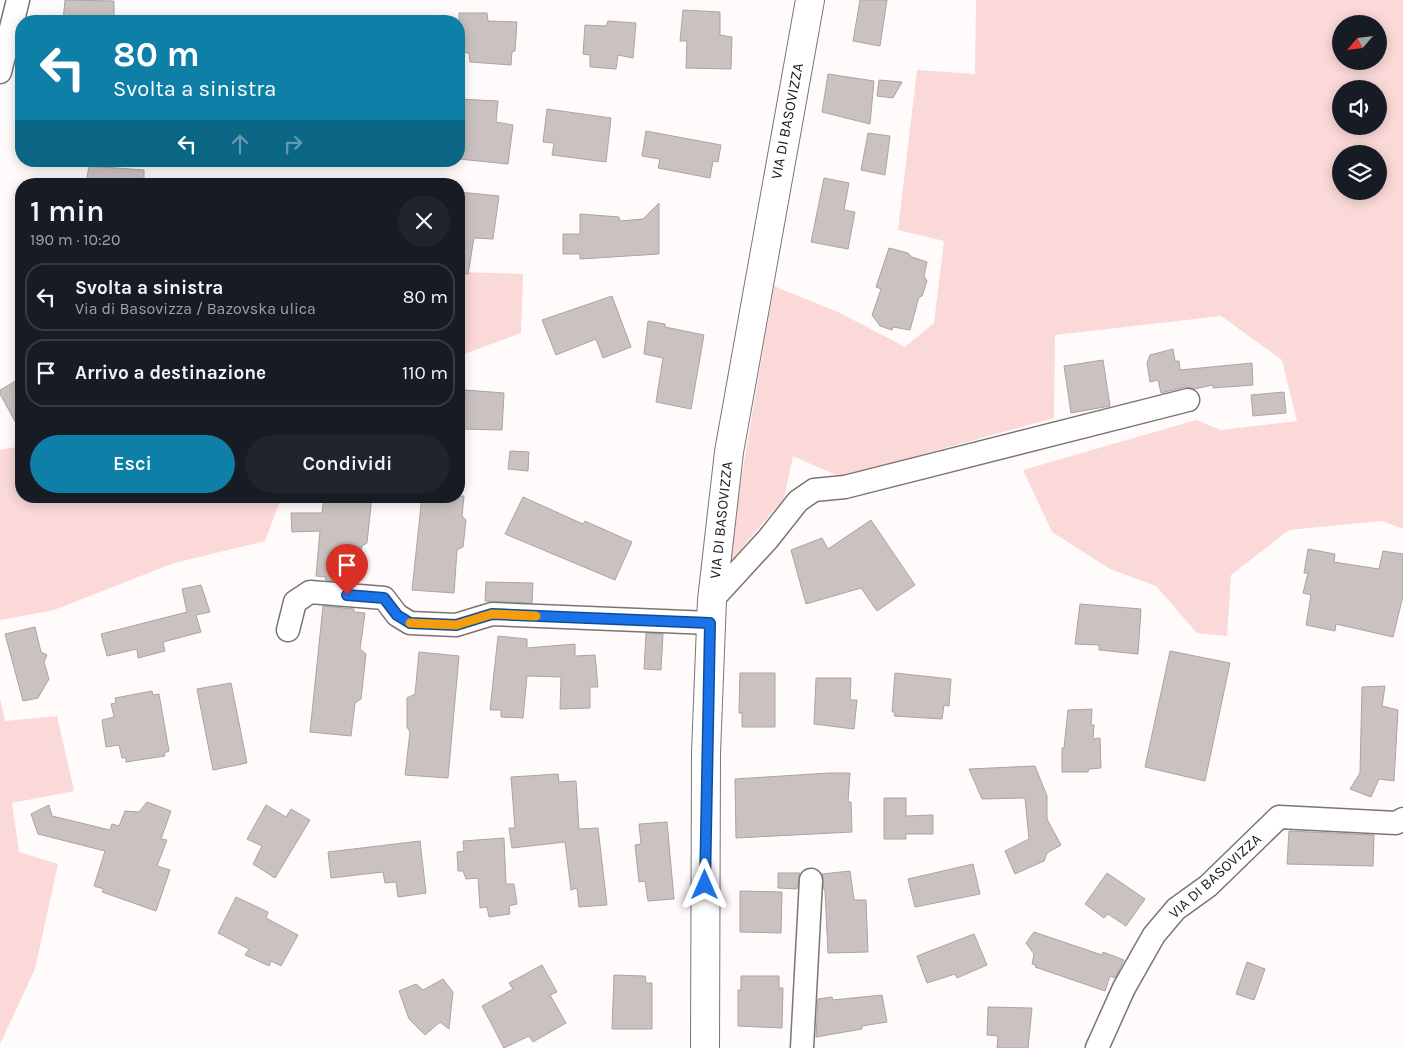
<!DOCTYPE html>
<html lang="it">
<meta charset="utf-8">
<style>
body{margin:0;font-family:Karla,sans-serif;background:#20242c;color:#f1f3f6;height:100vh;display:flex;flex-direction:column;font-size:19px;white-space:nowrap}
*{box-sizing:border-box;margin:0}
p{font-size:16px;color:#9ea1a6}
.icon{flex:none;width:28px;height:28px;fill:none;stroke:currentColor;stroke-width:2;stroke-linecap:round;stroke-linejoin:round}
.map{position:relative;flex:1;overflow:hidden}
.panel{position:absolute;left:15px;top:178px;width:450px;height:325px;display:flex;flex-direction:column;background:#171b24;border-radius:20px;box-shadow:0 2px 12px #0003}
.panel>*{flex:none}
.banner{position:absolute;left:15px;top:15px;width:450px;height:152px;border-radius:20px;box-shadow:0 2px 12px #0003;background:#0e7fa7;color:#fff;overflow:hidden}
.needle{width:32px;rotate:242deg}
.controls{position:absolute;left:1332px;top:15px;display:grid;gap:10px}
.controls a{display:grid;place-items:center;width:55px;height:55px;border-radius:50%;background:#171b24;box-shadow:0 2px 12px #0003;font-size:25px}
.pin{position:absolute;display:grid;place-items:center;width:42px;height:42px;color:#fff;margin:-51px -21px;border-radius:50% 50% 50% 0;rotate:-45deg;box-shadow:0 0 5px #0007}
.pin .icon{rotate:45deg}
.me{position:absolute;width:55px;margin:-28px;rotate:0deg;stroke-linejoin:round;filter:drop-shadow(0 0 4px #0008)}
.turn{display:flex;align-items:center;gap:18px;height:105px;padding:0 15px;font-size:22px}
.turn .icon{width:65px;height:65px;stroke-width:2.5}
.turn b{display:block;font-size:35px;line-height:42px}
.lanes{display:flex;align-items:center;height:48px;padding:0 15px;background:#0003;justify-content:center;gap:25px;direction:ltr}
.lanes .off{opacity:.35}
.round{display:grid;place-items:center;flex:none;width:52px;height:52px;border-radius:26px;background:#20242c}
.summary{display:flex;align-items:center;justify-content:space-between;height:85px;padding:0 15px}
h1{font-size:30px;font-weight:600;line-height:38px}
.button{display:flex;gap:10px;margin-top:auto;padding:10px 15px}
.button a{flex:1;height:58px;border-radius:30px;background:#0e7fa7;color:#fff;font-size:20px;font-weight:600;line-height:58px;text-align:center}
.button a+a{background:#20242c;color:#f1f3f6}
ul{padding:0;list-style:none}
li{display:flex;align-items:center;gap:15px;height:68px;margin:0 10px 8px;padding:0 5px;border:2px solid #363941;border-radius:20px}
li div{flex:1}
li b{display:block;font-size:19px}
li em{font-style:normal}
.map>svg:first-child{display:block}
.green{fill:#fad9d8;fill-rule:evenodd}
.building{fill:#cac1c0;stroke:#aca3a3}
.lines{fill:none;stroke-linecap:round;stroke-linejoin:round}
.minor-casing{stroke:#7c7473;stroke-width:25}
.secondary-casing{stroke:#7c7473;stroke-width:30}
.minor{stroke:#fff;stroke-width:22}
.secondary{stroke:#fff;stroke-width:28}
.route-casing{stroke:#114b97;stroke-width:12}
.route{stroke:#1a73e8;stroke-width:9}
.slow{stroke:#f59e0b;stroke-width:9}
.labels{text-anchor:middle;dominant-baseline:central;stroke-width:5;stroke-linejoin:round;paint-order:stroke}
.street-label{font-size:15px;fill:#1d1a19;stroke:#fff}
</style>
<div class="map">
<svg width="1403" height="1048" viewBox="0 0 1403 1048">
<rect width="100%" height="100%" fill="#fefbfa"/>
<g class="green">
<path d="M976,0h427v529l-21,-8 -93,9 -58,45 -4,61 -30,-3 -41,-47 -46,-17 -58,-37 -29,-62 173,-50 25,10 76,-9 -15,-61 -61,-44 -166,19 -1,83 -214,59 -47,-21 -9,42 -54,64 10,-76 34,-200 66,27 65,34 29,-24 10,-82 -46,-11 19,-160 58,4zM1341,24h38v37h-38zM1341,89h38v37h-38zM1341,154h38v37h-38z"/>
<path d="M459,272l64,2 -2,59 -62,23z"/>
<path d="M21,446v50h261l-17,45 -91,22 -120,47 -54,10v-170z"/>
<path d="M0,698l5,23 52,-5 17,75 -62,12 7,49 39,12 -23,105 -35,75z"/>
</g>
<g class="building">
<path d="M65,0l49,1v20h-51z"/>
<path d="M860,0h27l-7,46 -27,-5z"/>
<path d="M683,10l37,2v23l12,2 -1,32 -45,-1 1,-27h-7z"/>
<path d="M459,13h28l1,8 29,1 -2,29 -3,1 -1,13 -41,-3 -1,-9 -10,-1z"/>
<path d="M608,21l28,2 -3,35 -15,-3 -2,14 -26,-2v-12l-7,-1 2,-29 21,1z"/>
<path d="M828,74l46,7 -4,43 -48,-12z"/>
<path d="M879,80l23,2 -9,16 -16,-2z"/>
<path d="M459,99l39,2 -2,21 17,3 -5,39 -49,-5z"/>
<path d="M547,109l64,9 -5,44 -54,-7 2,-12 -11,-1z"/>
<path d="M646,131l75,14 -3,17 -5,-1 -3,17 -52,-10 2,-9 -18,-3z"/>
<path d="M868,133l22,3 -5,39 -24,-5z"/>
<path d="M89,166l55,4v14h-58z"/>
<path d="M824,178l25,5 -5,27 11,2 -7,37 -37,-7z"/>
<path d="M459,192l40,4 -6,43 -19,-1 -6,36 -9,-1z"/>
<path d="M659,203v51l-79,5v-5h-17v-20h17v-20l39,3 1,4 23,-2z"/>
<path d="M889,248l19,5 4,4 15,5 -3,14 3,5 -5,15 -3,1 -9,33 -17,-3 -1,3 -12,-4 -8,-11 9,-26 -5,-2z"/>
<path d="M612,296l19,51 -28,11 -7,-19 -40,16 -14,-35z"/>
<path d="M648,321l17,3v3l39,8 -13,74 -35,-7 7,-44 -19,-4z"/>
<path d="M1173,349l2,12h4l1,9 72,-7 1,22 -40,3v-3l-19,4 -9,-2 -24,6 -3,-13 -8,2 -3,-19 3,-8z"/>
<path d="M1103,360l7,46 -39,7 -7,-47z"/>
<path d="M21,378v54l-21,-38v-4z"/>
<path d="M465,390l39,3 -2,37 -39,-1z"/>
<path d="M1284,392l2,21 -33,3 -2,-21z"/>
<path d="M510,451l19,1 -1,19 -20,-2z"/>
<path d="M324,496h48l-5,47 -5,3 -5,37 -32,-3 1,-3 -10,-1 4,-45 -28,1 -1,-19h31z"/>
<path d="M422,496h42l-2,20 4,4 -3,27 -6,3 -3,43 -42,-3z"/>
<path d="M523,497l60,27 2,-3 47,21 -17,38 -110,-46z"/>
<path d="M871,520l44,65 -38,26 -16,-23 -55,16 -15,-54 31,-12 6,11z"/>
<path d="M1308,549l27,5 -1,8 45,7 4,-18 20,3v42l-10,41 -57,-13 -1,7 -29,-6 5,-30 -8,-2 5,-20h-4z"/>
<path d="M486,582l47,1 -1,20 -47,-2z"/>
<path d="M201,585l9,27 -14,3 5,17 -38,10 2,9 -27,7 -1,-9 -30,7 -6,-22 86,-22 -5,-23z"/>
<path d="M1080,604l61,5 -3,45 -39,-4v-5l-24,-1z"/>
<path d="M323,606l31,3v3l11,1 -5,36 6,5 -5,45 -6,4 -4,33 -41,-4z"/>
<path d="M35,627l6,25 6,3 -3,7 5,17 -11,19 -15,3 -18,-67z"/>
<path d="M646,633l17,1 -2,36 -17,-1z"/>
<path d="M498,636l29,3v9l48,-4v12l20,-1 3,32h-8v21l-30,1 1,-32 -34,-1 -4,42 -22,-1v-7h-11z"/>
<path d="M1170,651l60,12 -25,118 -60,-14z"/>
<path d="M419,652l40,4 -11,122 -43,-3 5,-43 -3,-5v-29l8,-4z"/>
<path d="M740,673h35v54h-33v-14h-3z"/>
<path d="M895,673l56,6 -2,27 -5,-1 -2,14 -48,-3 1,-4h-3z"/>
<path d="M816,678h35l-1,22h7l-3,29 -40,-5z"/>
<path d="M231,683l16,80 -34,7 -16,-81z"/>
<path d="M1385,686l-3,20 16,4 -4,71 -15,-2 -8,18 -21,-8 10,-16 2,-86z"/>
<path d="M152,691l1,4 6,-1 10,57 -5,2 1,3 -39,6v-4h-4l-3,-13 -13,2 -4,-27 12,-3 -3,-13 5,-1 -1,-5z"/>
<path d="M1092,709l-1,16h3l-1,14 7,-1 1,30 -12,1 -1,3h-26v-24h2l4,-38z"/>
<path d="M1035,766l12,30v23l14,26 -14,8 -3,8 -29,13 -10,-23 24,-12 -4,-41 -43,1 -13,-30z"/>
<path d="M829,773h21l-2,29h3l1,30 -116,6 -1,-59z"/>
<path d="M558,774l1,8 17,-1 3,48 19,-1 9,77 -28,2 -2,-19 -6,2 -6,-48 -53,6 -3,-20h6l-4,-51z"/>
<path d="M884,798h22v18l27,-1v19h-27v5h-22z"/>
<path d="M147,802l24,9 -10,28 6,1 -10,26 13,4 -14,41 -54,-19 2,-3 -10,-3 11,-35 -67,-17 -7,-20 18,-9 3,11 58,14 2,-6 7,2 6,-15 14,1z"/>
<path d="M266,805l20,12 5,-8 19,11 -35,58 -22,-14 9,-18 -15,-7z"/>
<path d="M667,822l7,77 -26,2 -3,-20 -6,1 -4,-37 6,-1 -2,-20z"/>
<path d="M1289,831l85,4 -1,31 -86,-2z"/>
<path d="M504,838l2,46h8l3,20 -8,2 1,8 -21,3 -2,-10 -7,1 -2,-30 -12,1 -3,-8h-5l-1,-19 7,-1 -1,-10z"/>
<path d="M420,841l6,52 -28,4 -2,-15 -11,1 -2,-11 -52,6 -3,-26z"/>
<path d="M973,864l7,30 -65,13 -7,-28z"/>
<path d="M850,871l4,29h12l2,52 -40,1 -3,-62 -1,-1 -2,-16z"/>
<path d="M778,873h22l-3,16 -19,-1z"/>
<path d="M1107,873l38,26 -19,27 -18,-12 -4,4 -19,-14z"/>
<path d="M740,891l42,1 -1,41 -41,-1z"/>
<path d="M236,897l32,15 -2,6 32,17 -17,31 -10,-5 -2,5 -24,-11 4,-6 -31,-16z"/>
<path d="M1034,932l68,23 1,-3 21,8 -9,18 -5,-2 -5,15 -70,-24 1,-2 -4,-1 2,-10 -8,-11z"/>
<path d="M974,934l13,31 -30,13 -2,-4 -28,9 -10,-27z"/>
<path d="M1247,962l18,7 -11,31 -18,-6z"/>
<path d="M542,965l15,27 -7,3 16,28 -33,19 -4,-6 -25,12 -22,-42 31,-17 -4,-6z"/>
<path d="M614,975l31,1 1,7h6v46h-40z"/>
<path d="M741,976h38v12h4l-1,40 -44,-2v-36h3z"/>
<path d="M443,979l10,13 -4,37 -9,-7 -15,13 -16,-16 -10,-28 17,-7 7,6z"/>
<path d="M882,995l5,27 -25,4v3l-46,8 2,-38 14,-2 1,3z"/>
<path d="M988,1007l44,1 -4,40h-31l1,-12 -11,-1z"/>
</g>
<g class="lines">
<defs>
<g id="minor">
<path d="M0,72l18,-72"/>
<path d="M712,600l56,-61 30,-38 16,-11 31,-3 343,-87"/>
<path d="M288,630l7,-28 15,-10 74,6 13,17 13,8 46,2 36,-11 219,9"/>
<path d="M802,1048l9,-168"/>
<path d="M1097,1048l27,-60 30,-53 22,-26 32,-23 71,-69 117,6 7,-4"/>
</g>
<path id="secondary" d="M705,1048l1,-295 6,-153 17,-148 81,-452"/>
</defs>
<use href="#minor" class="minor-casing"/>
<use href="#secondary" class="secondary-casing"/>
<use href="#minor" class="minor"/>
<use href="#secondary" class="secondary"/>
</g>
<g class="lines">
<defs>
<path id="route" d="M347,595l37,3 13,17 13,8 46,2 36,-11 218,9 -5,262"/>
</defs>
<use href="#route" class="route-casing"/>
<use href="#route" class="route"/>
<path class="slow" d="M410,623l46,2 36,-11 44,2"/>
</g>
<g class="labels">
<g class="street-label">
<text transform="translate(787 121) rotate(-79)">VIA DI BASOVIZZA</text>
<text transform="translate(721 520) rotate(-84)">VIA DI BASOVIZZA</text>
<text transform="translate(1215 876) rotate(-42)">VIA DI BASOVIZZA</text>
</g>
</g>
</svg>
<div class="controls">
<a><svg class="needle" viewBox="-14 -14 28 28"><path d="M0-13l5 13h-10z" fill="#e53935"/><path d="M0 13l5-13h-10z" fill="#9ea1a6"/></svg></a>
<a><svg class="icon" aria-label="sound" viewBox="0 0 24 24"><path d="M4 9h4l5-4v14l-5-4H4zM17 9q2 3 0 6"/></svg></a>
<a><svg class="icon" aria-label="layers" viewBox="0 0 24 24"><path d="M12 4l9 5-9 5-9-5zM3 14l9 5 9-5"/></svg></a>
</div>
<div class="pin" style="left:347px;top:595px;background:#d93025"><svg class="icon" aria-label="arrive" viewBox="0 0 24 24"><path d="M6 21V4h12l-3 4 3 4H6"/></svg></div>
<svg class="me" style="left:705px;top:885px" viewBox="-20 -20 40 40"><path d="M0-17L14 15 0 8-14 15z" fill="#1a73e8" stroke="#fff" stroke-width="4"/></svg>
<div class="banner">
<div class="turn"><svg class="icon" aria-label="left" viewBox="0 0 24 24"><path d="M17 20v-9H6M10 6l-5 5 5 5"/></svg><div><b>80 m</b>Svolta a sinistra</div></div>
<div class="lanes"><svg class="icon" aria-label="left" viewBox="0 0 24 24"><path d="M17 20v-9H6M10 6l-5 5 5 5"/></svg><svg class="icon off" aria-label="ahead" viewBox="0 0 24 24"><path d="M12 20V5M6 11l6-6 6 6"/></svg><svg class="icon off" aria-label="right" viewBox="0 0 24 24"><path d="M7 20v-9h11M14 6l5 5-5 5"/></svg></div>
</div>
<section class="panel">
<div class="summary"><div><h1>1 min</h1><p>190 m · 10:20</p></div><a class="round"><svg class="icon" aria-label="close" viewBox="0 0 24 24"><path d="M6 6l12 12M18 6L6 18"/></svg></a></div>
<ul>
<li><svg class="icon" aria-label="left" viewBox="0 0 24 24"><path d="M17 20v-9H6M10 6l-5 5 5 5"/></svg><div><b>Svolta a sinistra</b><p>Via di Basovizza / Bazovska ulica</p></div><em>80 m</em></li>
<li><svg class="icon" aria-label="arrive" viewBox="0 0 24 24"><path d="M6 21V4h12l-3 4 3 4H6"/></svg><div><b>Arrivo a destinazione</b></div><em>110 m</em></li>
</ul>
<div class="button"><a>Esci</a><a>Condividi</a></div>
</section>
</div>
